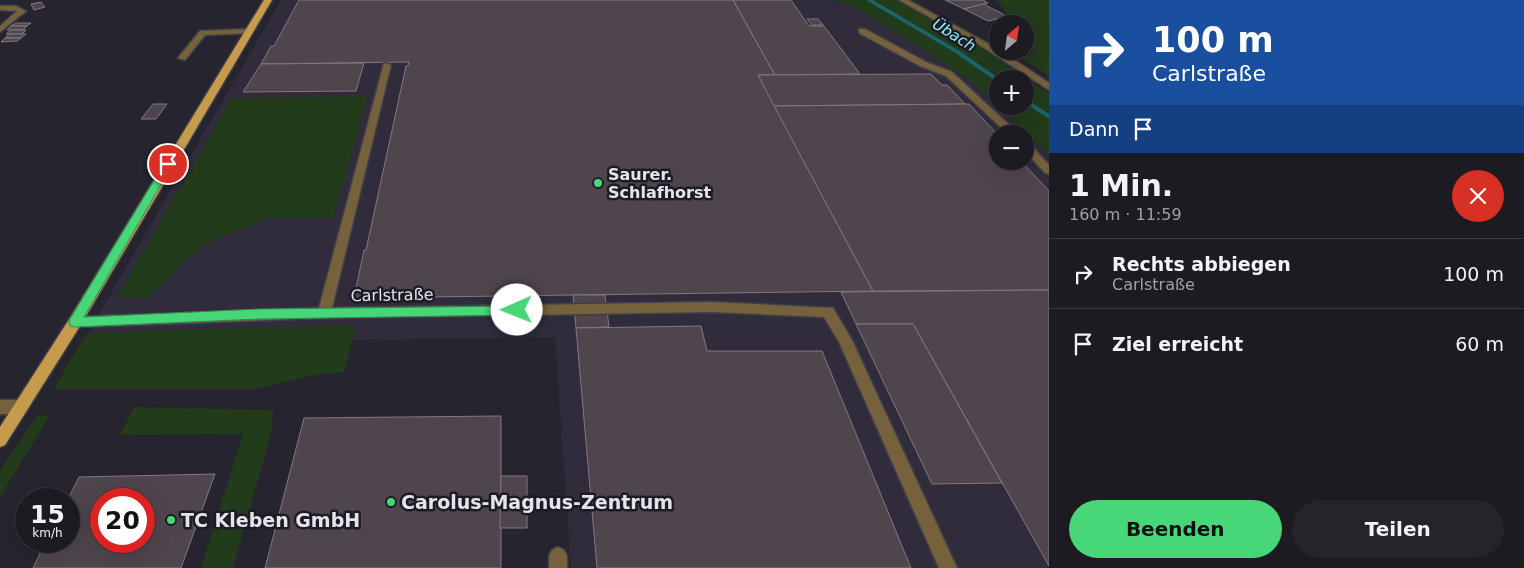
<!DOCTYPE html>
<html lang="de">
<meta charset="utf-8">
<style>
body{margin:0;font-family:"DejaVu Sans",sans-serif;background:#25242a;color:#f1f3f6;height:100vh;display:flex;flex-direction:column;font-size:19px;white-space:nowrap}
*{box-sizing:border-box;margin:0}
p{font-size:16px;color:#a0a1a5}
.icon{flex:none;width:28px;height:28px;fill:none;stroke:currentColor;stroke-width:2;stroke-linecap:round;stroke-linejoin:round}
.map{position:relative;flex:1;overflow:hidden}
.side{display:flex;flex-direction:column;background:#1c1b22;width:475px}
.side>*{flex:none}
.guide{background:#1a4fa0;color:#fff;overflow:hidden}
.needle{width:32px;rotate:29deg}
.buttons{position:absolute;left:989px;top:15px;display:grid;gap:10px}
.buttons a{display:grid;place-items:center;width:45px;height:45px;border-radius:50%;background:#1c1b22;box-shadow:0 5px 20px #0002,0 0 0 1px #3a3940;font-size:25px}
.speed{position:absolute;left:15px;top:488px;display:flex;gap:10px;font-size:25px;font-weight:700;text-align:center}
.speed>*{display:grid;place-content:center;width:65px;height:65px;border-radius:50%;background:#1c1b22;box-shadow:0 5px 20px #0002,0 0 0 1px #3a3940;line-height:1}
.speed small{font-size:12px;font-weight:400}
.speed .limit{border:8px solid #d22;background:#fff;color:#111}
.pin{position:absolute;display:grid;place-items:center;width:42px;height:42px;color:#fff;margin:-21px;border:2px solid #fff;border-radius:50%;box-shadow:0 1px 5px #0007}
.me{position:absolute;width:55px;margin:-28px;rotate:269deg;stroke-linejoin:round;filter:drop-shadow(0 0 4px #0008)}
.turn{display:flex;align-items:center;gap:18px;height:105px;padding:0 20px;font-size:22px}
.turn .icon{width:65px;height:65px;stroke-width:2.5}
.turn b{display:block;font-size:35px;line-height:42px}
.then{display:flex;align-items:center;height:48px;padding:0 20px;background:#0003;gap:10px;font-size:19px}
.round{display:grid;place-items:center;flex:none;width:52px;height:52px;border-radius:26px;background:#25242a}
.headline{display:flex;align-items:center;justify-content:space-between;height:85px;padding:0 20px}
h1{font-size:30px;font-weight:800;line-height:38px}
.button{display:flex;gap:10px;margin-top:auto;padding:10px 20px}
.button a{flex:1;height:58px;border-radius:30px;background:#48d778;color:#111;font-size:20px;font-weight:800;line-height:58px;text-align:center}
.button a+a{background:#25242a;color:#f1f3f6}
ul{padding:0;list-style:none}
li{display:flex;align-items:center;gap:15px;height:70px;padding:0 20px;border-top:1px solid #3a3940}
li div{flex:1}
li b{display:block;font-size:19px}
li em{font-style:normal}
main{display:flex;flex:1;min-height:0}
.map>svg:first-child{display:block}
.built{fill:#302c3c;fill-rule:evenodd}
.green{fill:#223b1b}
.lines{fill:none;stroke-linecap:round;stroke-linejoin:round}
.stream{fill:#1b646b;fill-rule:evenodd}
.building{fill:#4f454c;stroke:#837880;fill-rule:evenodd}
.minor-casing{stroke:#413f48;stroke-width:3}
.major-casing{stroke:#413f48;stroke-width:3}
.minor{fill:#76613d;fill-rule:evenodd}
.major{fill:#c69c4c;fill-rule:evenodd}
.route{fill:#48d778;stroke:#2f8c4e}
.poi-dot{fill:#48d778;stroke:#1d1b24;stroke-width:2}
.labels{text-anchor:middle;dominant-baseline:central;stroke-width:5;stroke-linejoin:round;paint-order:stroke}
.far-water-label{font-size:15px;font-style:italic;fill:#89f2fe;stroke:#1d1b24}
.poi-label{font-size:16px;font-weight:bold;fill:#e5e4ea;stroke:#1d1b24;text-anchor:start}
.street-label{font-size:16px;fill:#e5e4ea;stroke:#1d1b24}
.near-poi-label{font-size:19px;font-weight:bold;fill:#e5e4ea;stroke:#1d1b24;text-anchor:start}
</style>
<main>
<div class="map">
<svg width="1049" height="568" viewBox="0 0 1049 568">
<rect width="100%" height="100%" fill="#26242e"/>
<path class="built" d="M281,0h548l24,5 120,77 76,73v413h-478l-16,-231 -475,7 8,-11zM998,134h27v27h-27z"/>
<g class="green">
<path d="M829,0h67l79,43 74,51v61l-51,-49h27v-27h-27l-1,27 -24,-24 -120,-77z"/>
<path d="M997,0h52v76l-29,-19 15,-3 -10,-14v-16h-11z"/>
<path d="M368,96l-35,122h-63l-57,22 -26,18 -38,40 -32,-1 115,-199z"/>
<path d="M357,325l-13,47 -24,2 -65,15h-201l26,-45 8,-11z"/>
<path d="M134,407l139,3 -1,21 -39,137h-32l42,-134 -123,1z"/>
<path d="M50,415l-50,82v-27l37,-54z"/>
</g>
<g class="lines">
<g class="stream">
<path d="M866,0h7l85,50 42,29h-2v3l-2,-1 -42,-29z"/>
<path d="M1025,98l24,16v5l-24,-16z"/>
</g>
</g>
<g class="building">
<path d="M299,0h434l42,75h-17l115,216 -519,7 10,-48h2l40,-184h2l1,-4 -148,2 10,-18h3z"/>
<path d="M733,0h58l18,26h15l36,48 -85,1z"/>
<path d="M945,0h38l5,3 -24,6z"/>
<path d="M41,2l4,5 -11,3 -3,-6z"/>
<path d="M983,4l20,10 2,3 -17,4 -24,-12z"/>
<path d="M807,19h11l5,6h-11z"/>
<path d="M16,23h15l-4,3h-16z"/>
<path d="M11,26h16l-4,4h-16z"/>
<path d="M11,30h15l-4,4h-16z"/>
<path d="M10,34h16l-5,4h-16z"/>
<path d="M5,38h16l-4,3 -16,1z"/>
<path d="M364,63l-8,28 -113,1 18,-28z"/>
<path d="M931,74l11,11h5l18,19 -191,2 -16,-31z"/>
<path d="M153,104h14l-11,15h-15z"/>
<path d="M969,104l29,31v26h23l28,30v99l-176,1 -99,-185z"/>
<path d="M1049,290v276l-136,-242h-57l-15,-32z"/>
<path d="M573,295h32l4,32 -33,1z"/>
<path d="M856,324h57l89,159 -70,1z"/>
<path d="M701,326l6,25h115l89,217h-314l-21,-240z"/>
<path d="M501,416v152h-236l39,-150z"/>
<path d="M215,474l-34,94h-148l13,-27h23l-1,-42 11,-22zM101,499h43v42h-43z"/>
<path d="M501,476h26v52h-27z"/>
</g>
<g class="lines">
<defs>
<g id="minor">
<path d="M899,0h9l90,49v2h3l48,32v7l-71,-46z"/>
<path d="M0,6h16l10,5 -26,21v-6l17,-15 -17,-1z"/>
<path d="M248,29h3v4l-46,2 -20,25 -7,-2 22,-27z"/>
<path d="M859,29h6l61,33 26,10 67,62h-11l-62,-58 -26,-10 -61,-33z"/>
<path d="M384,63l7,2 -59,243 379,-6 122,6 19,32 105,228h-18l-100,-226 -15,-25 -113,-5 -387,6 -249,9 -5,-1 -2,-4 2,-4 5,-1 244,-9z"/>
<path d="M1025,142l4,1 20,22v9l-4,-1 -20,-22z"/>
<path d="M0,400h21l5,2 2,5 -2,5 -5,2h-21z"/>
<path d="M558,547l6,3 3,6v12h-18v-12l3,-6z"/>
</g>
<path id="major" d="M264,0h8l-192,326 -75,119 -5,2v-20l70,-109z"/>
</defs>
<use href="#minor" class="minor-casing"/>
<use href="#major" class="major-casing"/>
<use href="#minor" class="minor"/>
<use href="#major" class="major"/>
</g>
<path class="route" d="M168,161l5,3 -89,153 175,-8 258,-3 4,1 2,3 -2,4 -4,1 -258,4 -184,8 -5,-1 -1,-4 1,-3 94,-155z"/>
<g class="poi-dot">
<circle cx="598" cy="183" r="5"/>
<circle cx="391" cy="502" r="5"/>
<circle cx="171" cy="520" r="5"/>
</g>
<g class="labels">
<g class="far-water-label">
<text transform="translate(954 35) rotate(32)">Übach</text>
</g>
<g class="poi-label">
<text x="608" y="174">Saurer.<tspan x="608" dy="18">Schlafhorst</tspan></text>
</g>
<g class="street-label">
<text transform="translate(392 295) rotate(-1)">Carlstraße</text>
</g>
<g class="near-poi-label">
<text x="401" y="502">Carolus-Magnus-Zentrum</text>
<text x="181" y="520">TC Kleben GmbH</text>
</g>
</g>
</svg>
<div class="buttons">
<a><svg class="needle" viewBox="-14 -14 28 28"><path d="M0-13l5 13h-10z" fill="#e53935"/><path d="M0 13l5-13h-10z" fill="#a0a1a5"/></svg></a>
<a>+</a>
<a>−</a>
</div>
<div class="speed"><div>15<small>km/h</small></div><div class="limit">20</div></div>
<div class="pin" style="left:168px;top:164px;background:#d93025"><svg class="icon" aria-label="arrive" viewBox="0 0 24 24"><path d="M6 21V4h12l-3 4 3 4H6"/></svg></div>
<svg class="me" style="left:517px;top:310px" viewBox="-20 -20 40 40"><circle r="19" fill="#fff"/><path d="M0-13L10 11 0 6-10 11z" fill="#48d778"/></svg>
</div>
<section class="side">
<div class="guide">
<div class="turn"><svg class="icon" aria-label="right" viewBox="0 0 24 24"><path d="M7 20v-9h11M14 6l5 5-5 5"/></svg><div><b>100 m</b>Carlstraße</div></div>
<div class="then">Dann<svg class="icon" aria-label="arrive" viewBox="0 0 24 24"><path d="M6 21V4h12l-3 4 3 4H6"/></svg></div>
</div>
<div class="headline"><div><h1>1 Min.</h1><p>160 m · 11:59</p></div><a class="round" style="background:#d93025;color:#fff"><svg class="icon" aria-label="close" viewBox="0 0 24 24"><path d="M6 6l12 12M18 6L6 18"/></svg></a></div>
<ul>
<li><svg class="icon" aria-label="right" viewBox="0 0 24 24"><path d="M7 20v-9h11M14 6l5 5-5 5"/></svg><div><b>Rechts abbiegen</b><p>Carlstraße</p></div><em>100 m</em></li>
<li><svg class="icon" aria-label="arrive" viewBox="0 0 24 24"><path d="M6 21V4h12l-3 4 3 4H6"/></svg><div><b>Ziel erreicht</b></div><em>60 m</em></li>
</ul>
<div class="button"><a>Beenden</a><a>Teilen</a></div>
</section>
</main>
